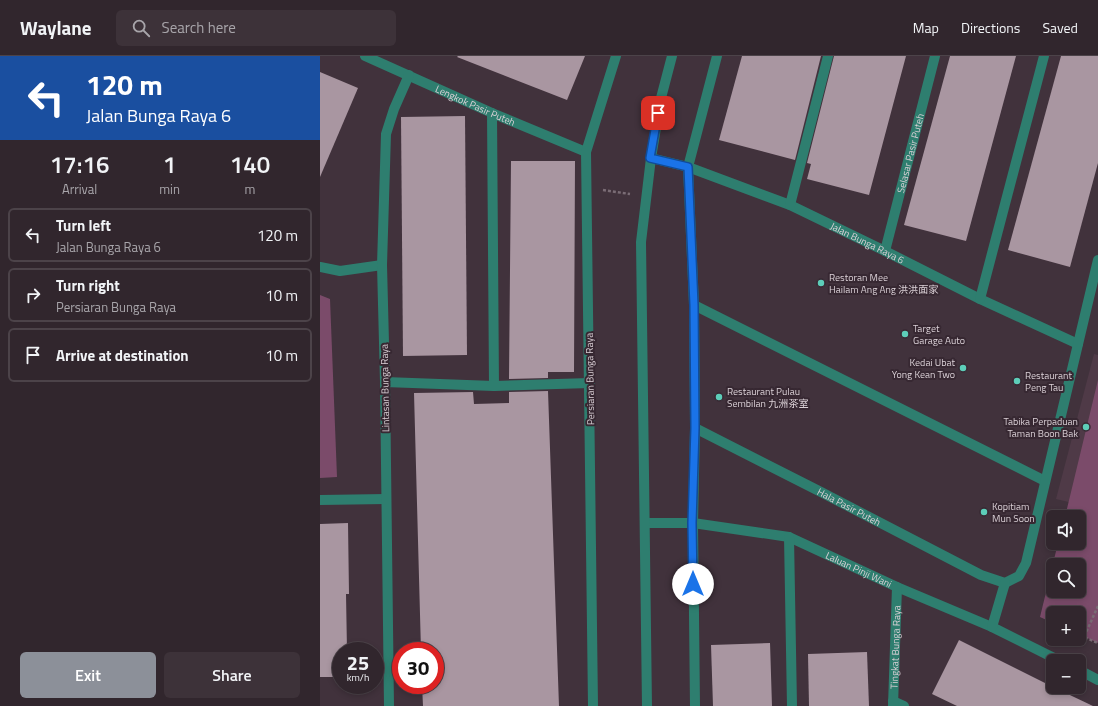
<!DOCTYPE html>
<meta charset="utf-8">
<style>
body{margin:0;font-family:"Titillium Web","Noto Sans SC",sans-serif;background:#3d3239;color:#f1f3f6;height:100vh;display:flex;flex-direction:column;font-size:15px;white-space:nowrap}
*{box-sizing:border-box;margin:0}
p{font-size:13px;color:#a8a5aa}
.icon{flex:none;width:22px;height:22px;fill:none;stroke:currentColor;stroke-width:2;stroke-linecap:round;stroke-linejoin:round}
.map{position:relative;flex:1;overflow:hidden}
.details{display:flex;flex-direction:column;background:#31262d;width:320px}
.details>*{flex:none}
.top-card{background:#1a4fa0;color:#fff;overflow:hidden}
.fabs{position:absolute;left:726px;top:454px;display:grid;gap:8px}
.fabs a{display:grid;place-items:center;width:40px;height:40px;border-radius:6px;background:#31262d;box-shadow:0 2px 6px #0003,0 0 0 1px #4c4349;font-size:20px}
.speed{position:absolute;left:12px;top:586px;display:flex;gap:8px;font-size:20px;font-weight:700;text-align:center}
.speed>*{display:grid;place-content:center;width:52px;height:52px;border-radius:50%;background:#31262d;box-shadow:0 2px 6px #0003,0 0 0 1px #4c4349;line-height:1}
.speed small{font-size:10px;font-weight:400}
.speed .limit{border:6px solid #d22;background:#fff;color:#111}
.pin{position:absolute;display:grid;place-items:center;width:34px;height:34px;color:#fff;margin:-17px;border-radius:8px;box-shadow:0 2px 6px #0006}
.me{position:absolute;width:44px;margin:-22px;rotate:0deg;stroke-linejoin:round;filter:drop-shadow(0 0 3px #0008)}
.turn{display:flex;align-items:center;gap:14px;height:84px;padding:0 20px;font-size:18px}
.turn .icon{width:52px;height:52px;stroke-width:2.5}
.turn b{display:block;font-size:28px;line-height:34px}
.eta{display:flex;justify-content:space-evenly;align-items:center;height:68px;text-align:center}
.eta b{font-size:24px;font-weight:600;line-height:28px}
.cta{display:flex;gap:8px;margin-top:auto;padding:8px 20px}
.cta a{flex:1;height:46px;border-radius:6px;background:#8c9099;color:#fff;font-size:16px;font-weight:600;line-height:46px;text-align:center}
.cta a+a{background:#3d3239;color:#f1f3f6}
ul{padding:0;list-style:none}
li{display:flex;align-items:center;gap:12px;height:54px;margin:0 8px 6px;padding:0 12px;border:2px solid #4c4349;border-radius:6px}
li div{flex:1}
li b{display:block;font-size:15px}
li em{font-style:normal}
header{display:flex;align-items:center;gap:24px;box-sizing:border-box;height:56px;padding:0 20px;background:#31262d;border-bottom:1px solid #4c4349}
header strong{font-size:19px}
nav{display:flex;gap:22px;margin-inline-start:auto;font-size:14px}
.search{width:280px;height:36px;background:#3d3239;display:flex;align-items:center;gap:10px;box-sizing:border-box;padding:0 14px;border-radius:6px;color:#a8a5aa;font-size:15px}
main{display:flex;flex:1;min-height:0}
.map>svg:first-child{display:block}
.built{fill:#4f3a47}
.green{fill:#7b4b6a;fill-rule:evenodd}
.building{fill:#a996a1}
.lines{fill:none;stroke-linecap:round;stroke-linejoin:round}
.path{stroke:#7a6c75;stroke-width:2.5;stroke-dasharray:3 2;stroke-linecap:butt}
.minor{stroke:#2e7e6f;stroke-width:10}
.route-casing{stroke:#114b97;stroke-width:10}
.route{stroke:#1a73e8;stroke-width:7}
.poi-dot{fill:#5dceb9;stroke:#372832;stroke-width:1.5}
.labels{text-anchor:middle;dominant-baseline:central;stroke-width:4;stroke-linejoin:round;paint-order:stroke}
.street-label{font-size:10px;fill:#dbd1d7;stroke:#372832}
.poi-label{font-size:10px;fill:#dbd1d7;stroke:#372832;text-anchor:start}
</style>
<header>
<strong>Waylane</strong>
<div class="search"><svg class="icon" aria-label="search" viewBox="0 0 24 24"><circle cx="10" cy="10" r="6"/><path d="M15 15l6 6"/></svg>Search here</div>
<nav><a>Map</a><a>Directions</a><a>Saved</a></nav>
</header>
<main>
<section class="details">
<div class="top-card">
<div class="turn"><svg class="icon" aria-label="left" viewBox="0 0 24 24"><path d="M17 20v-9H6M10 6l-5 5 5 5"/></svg><div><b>120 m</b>Jalan Bunga Raya 6</div></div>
</div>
<div class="eta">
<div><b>17:16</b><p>Arrival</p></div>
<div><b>1</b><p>min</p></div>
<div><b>140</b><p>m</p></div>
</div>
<ul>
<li><svg class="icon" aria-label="left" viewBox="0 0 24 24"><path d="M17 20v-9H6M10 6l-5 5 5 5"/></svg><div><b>Turn left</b><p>Jalan Bunga Raya 6</p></div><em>120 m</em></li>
<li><svg class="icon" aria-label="right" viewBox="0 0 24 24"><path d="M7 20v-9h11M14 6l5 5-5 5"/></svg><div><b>Turn right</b><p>Persiaran Bunga Raya</p></div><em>10 m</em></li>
<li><svg class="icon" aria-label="arrive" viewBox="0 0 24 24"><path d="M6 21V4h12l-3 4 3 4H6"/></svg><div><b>Arrive at destination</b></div><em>10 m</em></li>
</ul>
<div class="cta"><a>Exit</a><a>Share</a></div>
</section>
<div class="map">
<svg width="778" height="650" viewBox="0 0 778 650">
<rect width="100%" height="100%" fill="#41323c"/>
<path class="built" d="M774,298l4,1v154l-42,-10z"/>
<g class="green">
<path d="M0,239l10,4 7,178 -17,1z"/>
<path d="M778,324v263l-19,-9v-21h-26v10l-13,-6 18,-74h21v-26h-14zM733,509h26v26h-26z"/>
</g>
<g class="building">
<path d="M138,0h127l-18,44 -110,-43z"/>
<path d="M422,0h79l-26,104 -76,-20z"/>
<path d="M514,0h72l-37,139 -62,-16 4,-15 -4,-1z"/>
<path d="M630,0h66l-50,185 -62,-16z"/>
<path d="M741,0h37v107l-28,104 -62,-17z"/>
<path d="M0,16l38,16 -38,89z"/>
<path d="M145,60l2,239 -64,1 -2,-239z"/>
<path d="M191,105h64l-1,211h-26v6l-39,1z"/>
<path d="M228,335l11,315h-136l-1,-21h13v-34h-14l-7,-258 59,-1 1,12 35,-1v-11z"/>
<path d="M28,467l1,71h-3l1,57h-6v26h-21v-153z"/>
<path d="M639,584l94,47 40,19h-136l-25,-12z"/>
<path d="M450,587l2,63h-59l-2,-61z"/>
<path d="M547,596l2,54h-60l-1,-52z"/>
</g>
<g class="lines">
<g class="path">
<path d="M283,134l27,4"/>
<path d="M778,550l-14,31 14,6"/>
</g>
<g class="minor">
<path id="s1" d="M45,0l127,57 94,39"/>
<path d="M172,57l2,273"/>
<path id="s2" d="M331,102l37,9 102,38 95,46 95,48 98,45"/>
<path d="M470,149l38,-149"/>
<path id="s3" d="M565,195l50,-195"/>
<path d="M0,211l20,4 42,-6"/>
<path d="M660,243l64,-243"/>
<path d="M374,249l351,176"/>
<path d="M65,326l109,4 96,-3"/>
<path id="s4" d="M375,372l126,64 160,83 24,8 14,-7 7,-13 72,-303"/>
<path d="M0,444l66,-1"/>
<path id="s5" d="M325,467h48l96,14 108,50 95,40 68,34"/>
<path d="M469,481l3,169"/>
<path d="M672,571l13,-44"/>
<path d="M759,614l19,10"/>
<path d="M573,645l11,5"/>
<path d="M69,650l-4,-324 -3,-117 4,-131 8,-25 15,-34"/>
<path d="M273,650l-7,-554 30,-96"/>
<path d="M327,650l-6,-464 10,-84 10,-60 11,-42"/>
<path d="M375,650l-2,-183 2,-95 -1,-123 -6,-138 29,-111"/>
<path id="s6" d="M573,650l4,-119"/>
</g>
</g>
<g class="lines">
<defs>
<path id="route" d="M338,57l-8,45 38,9 6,138 1,123 -3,95 1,61"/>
</defs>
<use href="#route" class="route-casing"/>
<use href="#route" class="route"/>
</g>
<g class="poi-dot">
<circle cx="501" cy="227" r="4"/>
<circle cx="585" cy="278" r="4"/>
<circle cx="643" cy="312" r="4"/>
<circle cx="697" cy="325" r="4"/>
<circle cx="399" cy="341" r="4"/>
<circle cx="766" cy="371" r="4"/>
<circle cx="664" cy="456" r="4"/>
</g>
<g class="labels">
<g class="street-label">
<text stroke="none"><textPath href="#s1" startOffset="121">Lengkok Pasir Puteh</textPath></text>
<text stroke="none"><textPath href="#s3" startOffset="101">Selasar Pasir Puteh</textPath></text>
<text stroke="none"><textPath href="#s2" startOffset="233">Jalan Bunga Raya 6</textPath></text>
<text transform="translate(270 323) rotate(-91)">Persiaran Bunga Raya</text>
<text transform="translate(65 332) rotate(-91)">Lintasan Bunga Raya</text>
<text stroke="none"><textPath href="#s4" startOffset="173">Hala Pasir Puteh</textPath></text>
<text stroke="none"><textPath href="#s5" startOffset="222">Laluan Pinji Wani</textPath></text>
<text stroke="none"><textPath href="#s6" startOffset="59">Tingkat Bunga Raya</textPath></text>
</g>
<g class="poi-label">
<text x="509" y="221">Restoran Mee<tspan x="509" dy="12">Hailam Ang Ang 洪洪面家</tspan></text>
<text x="593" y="272">Target<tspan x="593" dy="12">Garage Auto</tspan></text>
<text x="635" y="306" text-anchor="end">Kedai Ubat<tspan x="635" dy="12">Yong Kean Two</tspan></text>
<text x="705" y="319">Restaurant<tspan x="705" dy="12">Peng Tau</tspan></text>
<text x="407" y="335">Restaurant Pulau<tspan x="407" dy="12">Sembilan 九洲茶室</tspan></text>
<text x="758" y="365" text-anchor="end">Tabika Perpaduan<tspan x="758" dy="12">Taman Boon Bak</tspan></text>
<text x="672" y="450">Kopitiam<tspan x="672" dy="12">Mun Soon</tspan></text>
</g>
</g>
</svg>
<div class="fabs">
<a><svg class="icon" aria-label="sound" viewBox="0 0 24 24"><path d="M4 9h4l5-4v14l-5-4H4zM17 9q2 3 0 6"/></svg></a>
<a><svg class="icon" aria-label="search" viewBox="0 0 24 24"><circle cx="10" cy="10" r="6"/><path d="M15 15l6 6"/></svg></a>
<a>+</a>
<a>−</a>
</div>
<div class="speed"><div>25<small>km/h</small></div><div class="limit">30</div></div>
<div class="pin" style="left:338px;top:57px;background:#d93025"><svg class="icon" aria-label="arrive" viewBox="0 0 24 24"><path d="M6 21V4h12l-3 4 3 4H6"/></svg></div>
<svg class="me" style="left:373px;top:528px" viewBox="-20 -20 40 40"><circle r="19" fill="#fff"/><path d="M0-13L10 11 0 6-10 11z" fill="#1a73e8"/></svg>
</div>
</main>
